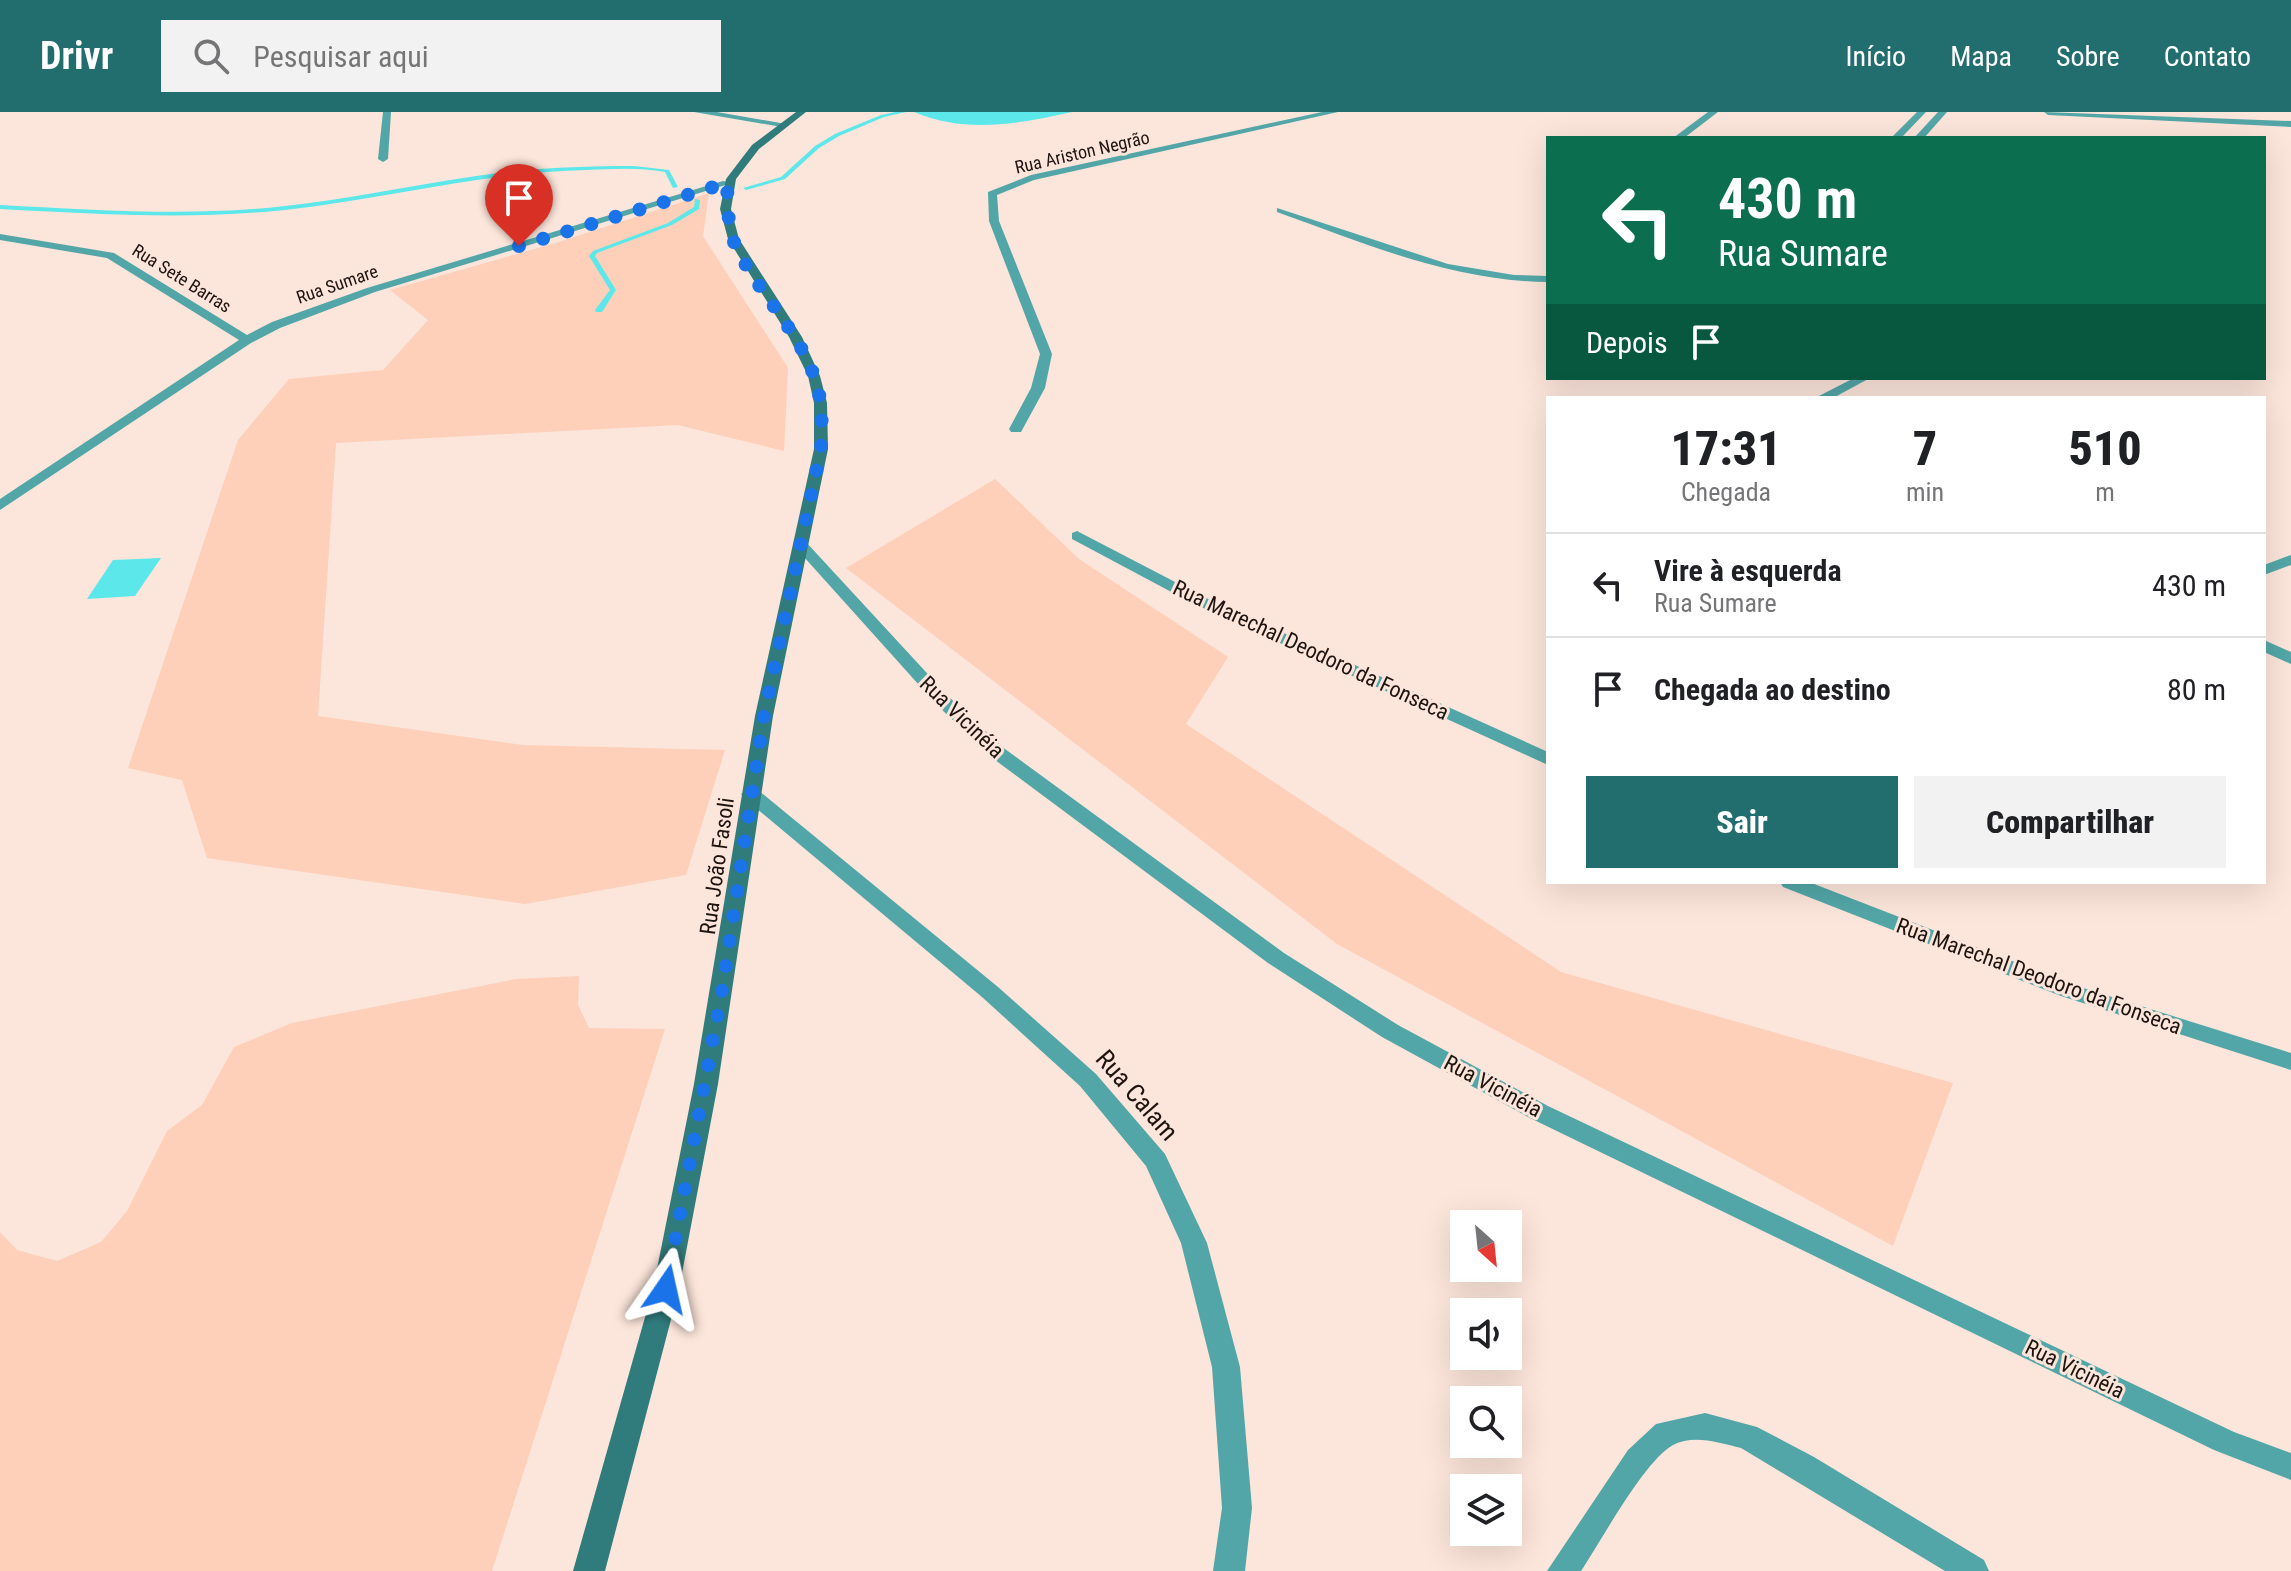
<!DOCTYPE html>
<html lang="pt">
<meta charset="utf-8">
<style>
body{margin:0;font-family:"Roboto Condensed",sans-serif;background:#f2f2f2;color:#202124;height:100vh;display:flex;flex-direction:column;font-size:30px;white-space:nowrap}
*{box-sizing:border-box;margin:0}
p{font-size:26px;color:#757577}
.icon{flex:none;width:44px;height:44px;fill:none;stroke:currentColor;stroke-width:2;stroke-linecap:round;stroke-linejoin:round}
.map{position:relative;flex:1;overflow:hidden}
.sheet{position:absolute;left:1546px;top:284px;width:720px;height:488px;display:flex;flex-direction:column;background:#fff;border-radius:0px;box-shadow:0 8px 32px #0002}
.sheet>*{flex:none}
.banner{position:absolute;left:1546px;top:24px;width:720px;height:244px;border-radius:0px;box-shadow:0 8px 32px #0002;background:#0b6e4f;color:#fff;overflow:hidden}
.needle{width:52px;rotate:153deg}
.controls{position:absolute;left:1450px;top:1098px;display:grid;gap:16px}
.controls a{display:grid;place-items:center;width:72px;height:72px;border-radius:0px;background:#fff;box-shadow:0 8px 32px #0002;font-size:40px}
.pin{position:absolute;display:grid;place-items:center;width:68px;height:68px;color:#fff;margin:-82px -34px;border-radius:50% 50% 50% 0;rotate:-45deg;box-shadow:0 0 8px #0007}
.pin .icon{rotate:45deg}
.me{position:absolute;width:88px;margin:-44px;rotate:11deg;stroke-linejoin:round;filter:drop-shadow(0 0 6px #0008)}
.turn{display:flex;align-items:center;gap:28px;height:168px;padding:0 40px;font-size:36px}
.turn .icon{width:104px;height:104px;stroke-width:2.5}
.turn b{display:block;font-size:56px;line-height:68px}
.then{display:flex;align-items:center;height:76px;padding:0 40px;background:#0003;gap:16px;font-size:30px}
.eta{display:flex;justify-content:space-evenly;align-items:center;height:136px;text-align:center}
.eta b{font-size:48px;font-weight:800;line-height:56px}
.cta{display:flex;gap:16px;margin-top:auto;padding:16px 40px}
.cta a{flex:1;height:92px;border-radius:0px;background:#226e6f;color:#fff;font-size:32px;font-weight:800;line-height:92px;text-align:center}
.cta a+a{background:#f2f2f2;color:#202124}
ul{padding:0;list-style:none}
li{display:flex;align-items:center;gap:24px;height:104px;padding:0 40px;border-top:2px solid #e0e0e0}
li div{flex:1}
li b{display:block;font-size:30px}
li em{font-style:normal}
header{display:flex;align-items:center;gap:48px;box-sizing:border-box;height:112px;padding:0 40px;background:#226e6f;color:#fff}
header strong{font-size:38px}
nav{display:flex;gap:44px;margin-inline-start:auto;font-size:28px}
.search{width:560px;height:72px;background:#f2f2f2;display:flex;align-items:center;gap:20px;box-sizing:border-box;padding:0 28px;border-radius:0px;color:#757577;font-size:30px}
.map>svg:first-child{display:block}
.green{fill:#fecfb9}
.water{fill:#5ce8ea}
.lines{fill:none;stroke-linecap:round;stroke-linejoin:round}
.stream{fill:#5ce8ea;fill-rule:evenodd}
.street{fill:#53a6a7;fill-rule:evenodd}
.secondary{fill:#307c7d;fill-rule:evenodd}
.route{stroke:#1a73e8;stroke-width:14;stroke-dasharray:0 25.2}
.labels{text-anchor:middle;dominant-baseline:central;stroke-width:6;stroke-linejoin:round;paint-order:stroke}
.far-street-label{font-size:18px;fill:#1e1410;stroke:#fce5da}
.street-label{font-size:22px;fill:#1e1410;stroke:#fce5da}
.near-street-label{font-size:26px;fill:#1e1410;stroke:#fce5da}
</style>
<header>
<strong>Drivr</strong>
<div class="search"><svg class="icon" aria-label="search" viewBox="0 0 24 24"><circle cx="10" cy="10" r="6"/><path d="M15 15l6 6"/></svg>Pesquisar aqui</div>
<nav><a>Início</a><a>Mapa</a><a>Sobre</a><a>Contato</a></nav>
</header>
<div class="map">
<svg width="2291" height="1459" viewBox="0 0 2291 1459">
<rect width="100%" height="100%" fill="#fce5da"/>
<g class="green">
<path d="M709,81l-6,43 85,132 -4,83 -106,-26 -342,18 -18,273 205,29 202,5 -39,125 -161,29 -318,-46 -25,-78 -54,-12 110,-328 51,-61 94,-9 45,-50 -38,-30 169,-48z"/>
<path d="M995,367l84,80 149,98 -42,67 375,248 392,111 -60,163 -556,-302 -491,-376z"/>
<path d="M579,864l-1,29 11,23 76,1 -173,542h-492v-339l17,18 40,11 44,-19 26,-31 40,-80 35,-26 32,-58 58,-24 224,-44z"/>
</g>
<g class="water">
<path d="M914,0h158c-54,12 -106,22 -158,0z"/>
<path d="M161,446l-26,38 -48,3 26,-39z"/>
</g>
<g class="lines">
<g class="stream">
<path d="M895,0h11l-22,5 -45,19 -20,12 -34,31 -39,11 -3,-2 38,-11 34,-31 20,-12 46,-19z"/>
<path d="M634,54l35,4 9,17 -5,1 -8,-16c-26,-5 -53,-3 -79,-2 -102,2 -200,29 -301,40 -95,10 -190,4 -285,-1v-4c95,5 190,12 285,1 66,-7 132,-22 198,-31 50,-7 101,-9 151,-9z"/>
<path d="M695,87l5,1 -1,9 -27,16 -75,28 -2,3 21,34 -14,22h-6l-1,-2 15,-20 -21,-34 4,-5 75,-28 26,-16z"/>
</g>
<g class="street">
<path d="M383,0h8l-3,47 -5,3 -5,-3z"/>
<path d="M694,0h23l69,12 -4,3z"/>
<path d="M1322,0h16l-304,68 -37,15 2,26 53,133 -7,34 -24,44h-10l-2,-3 22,-41 9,-34 -51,-133 -1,-29 43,-17z"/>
<path d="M1708,0h10l-34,26h-11z"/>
<path d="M1917,0h9l-25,26h-10z"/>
<path d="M1938,0h9l-23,26h-10z"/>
<path d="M2044,0l247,9v6l-243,-12z"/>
<path d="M723,69l9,2 -357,109 -95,36 -29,15 -251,167v-11l239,-159 -132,-82 -107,-18v-6l114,19 133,82 25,-13 95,-34z"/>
<path d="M1277,96l171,56 66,11 34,1v6c-96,-1 -182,-38 -271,-70z"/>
<path d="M1854,266h16l-37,20h-18z"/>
<path d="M1077,419l127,66 344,155v13l-356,-162 -120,-64v-6z"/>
<path d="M800,427l5,2 144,156 56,52 279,204 114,72 150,81 686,326 57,21v27l-77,-30 -684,-332 -148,-81 -114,-74 -277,-206 -54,-52 -142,-158v-6z"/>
<path d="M2291,443v10l-27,10v-10z"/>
<path d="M2264,528l27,12v12l-27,-12z"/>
<path d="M751,676l7,2 240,197 98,87 69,80 42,89 33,124 12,141 -7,63h-32l9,-63 -10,-141 -31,-124 -35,-77 -66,-80 -98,-89 -238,-199 -3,-4z"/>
<path d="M1780,770h29l268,104 214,67v17l-230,-74 -278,-109z"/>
<path d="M1705,1301l52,14 57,30 170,103 5,11h-44l-204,-123c-21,-5 -47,-14 -68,-3 -28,15 -72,96 -92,126h-34l81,-121 28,-26z"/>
</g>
<path class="secondary" d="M796,0h10l-47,37 -23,30 -5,30 8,30 63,98 18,39 7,27 1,46 -55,267 -55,368 -39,205 -74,282h-32l80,-282 41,-205 61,-368 59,-267v-46l-6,-27 -19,-39 -61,-98 -8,-30 6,-30 26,-34z"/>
</g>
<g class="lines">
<path class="route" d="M519,134l208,-63c1,22 0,46 10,66 22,44 60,80 77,127 9,24 8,48 7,73l-57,267 -43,281 -55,292"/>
</g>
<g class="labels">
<g class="far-street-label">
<text transform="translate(1082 40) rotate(-13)">Rua Ariston Negrão</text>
<text transform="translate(182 166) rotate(32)">Rua Sete Barras</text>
<text transform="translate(337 172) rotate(-19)">Rua Sumare</text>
</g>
<g class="street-label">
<text transform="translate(1311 538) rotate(25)">Rua Marechal Deodoro da Fonseca</text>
<text transform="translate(962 605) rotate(44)">Rua Vicinéia</text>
<text transform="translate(717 754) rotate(-82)">Rua João Fasoli</text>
<text transform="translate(2039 864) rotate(20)">Rua Marechal Deodoro da Fonseca</text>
<text transform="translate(1493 974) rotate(28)">Rua Vicinéia</text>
<text transform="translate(2075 1257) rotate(26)">Rua Vicinéia</text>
</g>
<g class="near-street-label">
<text transform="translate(1137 983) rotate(49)">Rua Calam</text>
</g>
</g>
</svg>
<div class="controls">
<a><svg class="needle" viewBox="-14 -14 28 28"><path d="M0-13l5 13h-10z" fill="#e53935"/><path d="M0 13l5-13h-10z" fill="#757577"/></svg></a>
<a><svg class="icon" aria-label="sound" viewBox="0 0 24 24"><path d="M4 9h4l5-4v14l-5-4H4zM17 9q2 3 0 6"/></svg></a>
<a><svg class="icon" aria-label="search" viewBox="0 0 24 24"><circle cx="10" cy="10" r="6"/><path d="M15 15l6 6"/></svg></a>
<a><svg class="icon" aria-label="layers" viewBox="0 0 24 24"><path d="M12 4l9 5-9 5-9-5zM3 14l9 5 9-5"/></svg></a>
</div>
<div class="pin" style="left:519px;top:134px;background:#d93025"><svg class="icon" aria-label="arrive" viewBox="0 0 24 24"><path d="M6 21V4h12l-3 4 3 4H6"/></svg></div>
<svg class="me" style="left:666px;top:1177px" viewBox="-20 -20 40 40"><path d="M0-17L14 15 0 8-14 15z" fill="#1a73e8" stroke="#fff" stroke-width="4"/></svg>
<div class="banner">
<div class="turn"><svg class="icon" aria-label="left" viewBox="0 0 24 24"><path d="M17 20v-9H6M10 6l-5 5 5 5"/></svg><div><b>430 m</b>Rua Sumare</div></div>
<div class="then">Depois<svg class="icon" aria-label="arrive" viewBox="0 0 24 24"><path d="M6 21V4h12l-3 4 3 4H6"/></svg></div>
</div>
<section class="sheet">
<div class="eta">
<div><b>17:31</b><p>Chegada</p></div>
<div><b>7</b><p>min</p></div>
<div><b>510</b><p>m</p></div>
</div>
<ul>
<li><svg class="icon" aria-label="left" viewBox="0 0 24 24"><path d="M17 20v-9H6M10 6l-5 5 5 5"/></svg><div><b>Vire à esquerda</b><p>Rua Sumare</p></div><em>430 m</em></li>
<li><svg class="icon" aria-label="arrive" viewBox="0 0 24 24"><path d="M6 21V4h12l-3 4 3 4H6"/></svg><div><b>Chegada ao destino</b></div><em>80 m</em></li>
</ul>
<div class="cta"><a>Sair</a><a>Compartilhar</a></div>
</section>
</div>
